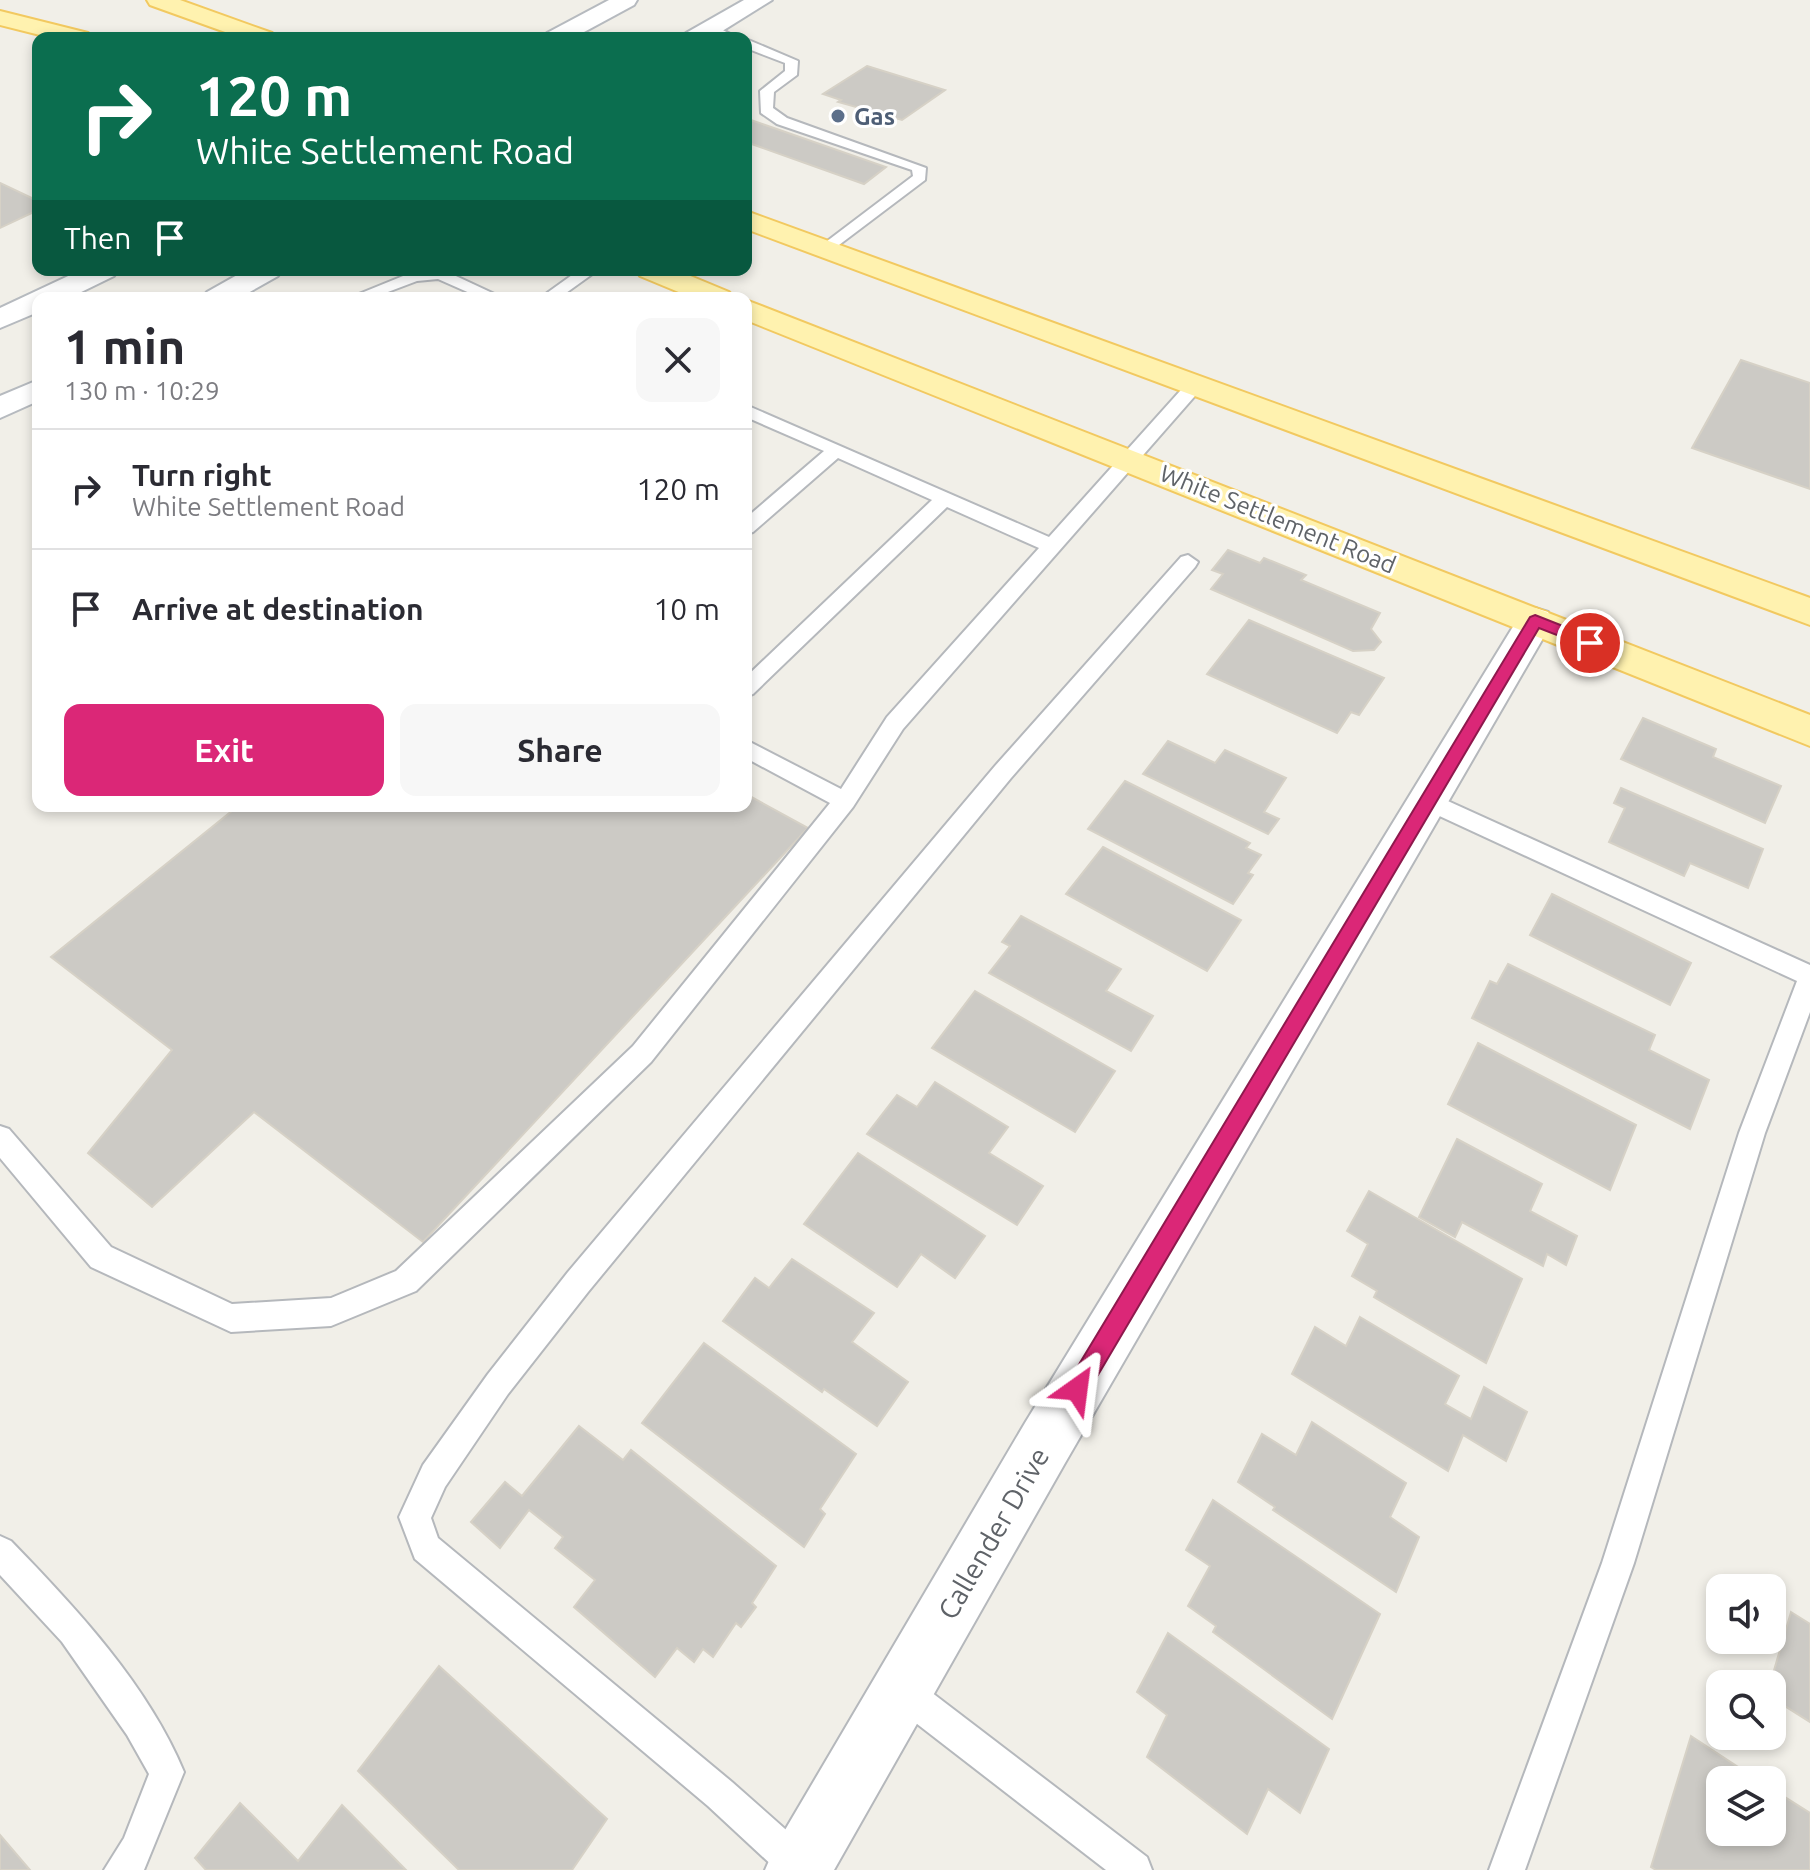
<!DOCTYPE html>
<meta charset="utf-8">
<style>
body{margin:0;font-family:Ubuntu,sans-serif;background:#f7f7f7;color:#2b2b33;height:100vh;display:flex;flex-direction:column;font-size:30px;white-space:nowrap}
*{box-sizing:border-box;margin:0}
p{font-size:26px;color:#7c7c81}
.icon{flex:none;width:44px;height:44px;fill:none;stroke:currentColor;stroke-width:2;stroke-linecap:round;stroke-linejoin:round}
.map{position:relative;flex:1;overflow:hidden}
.sheet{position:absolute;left:32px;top:292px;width:720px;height:520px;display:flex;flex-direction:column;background:#fff;border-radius:16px;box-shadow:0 4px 12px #0003}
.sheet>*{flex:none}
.hud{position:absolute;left:32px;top:32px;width:720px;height:244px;border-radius:16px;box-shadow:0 4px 12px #0003;background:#0b6e4f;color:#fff;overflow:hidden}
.tools{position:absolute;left:1706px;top:1574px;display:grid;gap:16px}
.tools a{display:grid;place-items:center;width:80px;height:80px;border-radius:16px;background:#fff;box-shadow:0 4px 12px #0003;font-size:40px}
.pin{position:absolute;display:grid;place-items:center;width:68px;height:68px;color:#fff;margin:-34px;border:4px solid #fff;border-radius:50%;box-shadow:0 2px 8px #0007}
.me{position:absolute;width:88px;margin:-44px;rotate:31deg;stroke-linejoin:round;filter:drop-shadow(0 0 6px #0008)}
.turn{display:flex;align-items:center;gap:28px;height:168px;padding:0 32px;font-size:36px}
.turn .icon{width:104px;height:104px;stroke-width:2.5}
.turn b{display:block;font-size:56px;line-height:68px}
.then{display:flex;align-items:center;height:76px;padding:0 32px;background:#0003;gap:16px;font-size:30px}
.round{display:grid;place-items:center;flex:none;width:84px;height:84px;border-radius:16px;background:#f7f7f7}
.head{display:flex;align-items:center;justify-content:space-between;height:136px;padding:0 32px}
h1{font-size:48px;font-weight:700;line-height:60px}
.primary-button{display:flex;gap:16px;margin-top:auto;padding:16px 32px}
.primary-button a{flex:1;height:92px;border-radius:16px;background:#db2777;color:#fff;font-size:32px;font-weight:700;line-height:92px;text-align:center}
.primary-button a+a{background:#f7f7f7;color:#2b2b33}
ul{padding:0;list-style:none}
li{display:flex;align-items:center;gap:24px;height:120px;padding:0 32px;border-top:2px solid #e1e1e2}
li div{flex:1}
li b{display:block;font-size:30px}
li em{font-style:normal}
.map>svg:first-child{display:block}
.building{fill:#cccac5;stroke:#d6d1c6;stroke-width:2}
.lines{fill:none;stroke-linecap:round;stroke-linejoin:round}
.lane-casing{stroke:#b5b8bc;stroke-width:4}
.street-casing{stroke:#b5b8bc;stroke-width:4}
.secondary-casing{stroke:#b6babf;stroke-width:4}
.primary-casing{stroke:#f2c960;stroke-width:4}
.lane{fill:#fff;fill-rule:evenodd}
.street{fill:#fff;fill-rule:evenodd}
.secondary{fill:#fff;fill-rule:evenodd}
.primary{fill:#fff2af;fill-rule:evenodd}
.route{fill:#db2777;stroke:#8e194d;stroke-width:2}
.service-dot{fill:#5c6f8a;stroke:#fff;stroke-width:3}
.labels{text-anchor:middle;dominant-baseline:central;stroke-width:6;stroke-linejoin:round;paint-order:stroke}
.far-service-label{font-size:24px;font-weight:bold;fill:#4e5e75;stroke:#fff;text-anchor:start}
.far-street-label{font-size:24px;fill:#5f6368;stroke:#fff}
.street-label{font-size:28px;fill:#5f6368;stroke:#fff}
</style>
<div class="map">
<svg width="1810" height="1870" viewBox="0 0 1810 1870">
<rect width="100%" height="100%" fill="#f1efe8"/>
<g class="building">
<path d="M867,66l78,24 -43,30 -64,-18 3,-2 -18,-6z"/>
<path d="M748,119l138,48 -22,17 -118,-42z"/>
<path d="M0,183l38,18v9l-38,18z"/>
<path d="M1741,360l69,23v106l-118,-41z"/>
<path d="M1228,550l32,13 4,-5 42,17 -5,5 79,33 -9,16 10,13 -7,8 -21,1 -142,-62 12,-15 -11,-4z"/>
<path d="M1249,620l135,58 -25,37 -8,-3 -14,21 -130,-59z"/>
<path d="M1643,718l73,31 -3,8 68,29 -16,37 -144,-64z"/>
<path d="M1168,741l47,22 10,-13 61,28 -22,34 15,7 -11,15 -125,-60z"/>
<path d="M1125,781l125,62 -4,5 15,7 -13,18 5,2 -20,29 -145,-75z"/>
<path d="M1621,788l142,61 -15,39 -58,-25 -6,13 -75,-34 16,-34 -11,-5z"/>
<path d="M746,794l62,34 -385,414 -169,-130 -102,95 -64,-54 84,-103 -121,-93 187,-151h508z"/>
<path d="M1103,847l138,73 -34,51 -141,-77z"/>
<path d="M1552,894l139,69 -21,42 -140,-70z"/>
<path d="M1021,916l100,53 -15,22 47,25 -22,35 -142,-78 21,-27 -8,-4z"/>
<path d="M1508,964l147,71 -6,15 60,30 -19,49 -218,-111 18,-37 7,3z"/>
<path d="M975,991l140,80 -40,61 -143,-84z"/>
<path d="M1478,1043l158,82 -26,65 -162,-86z"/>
<path d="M935,1082l73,45 -19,26 54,33 -26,39 -150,-91 30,-39 20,12z"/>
<path d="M1457,1139l85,45 -12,27 47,25 -11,29 -19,-11 -4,12 -81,-44 -7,15 -36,-20z"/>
<path d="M858,1153l127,83 -30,42 -34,-24 -24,33 -93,-63z"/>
<path d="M1369,1191l153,88 -36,84 -112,-66 3,-6 -25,-15 16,-32 -21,-13z"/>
<path d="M792,1259l82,54 -22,29 56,40 -31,44 -53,-37 -2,3 -99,-71 32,-43 14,10z"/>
<path d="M1360,1317l99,59 -14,28 26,15 13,-32 43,25 -21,49 -43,-26 -15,36 -156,-97 23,-47 31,19z"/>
<path d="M704,1343l152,111 -36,55 5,5 -21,33 -162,-124z"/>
<path d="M1312,1422l94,61 -16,34 29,20 -23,55 -123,-82 2,-3 -37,-25 24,-48 34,21z"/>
<path d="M579,1426l44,34 8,-10 145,116 -24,37 4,4 -15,20 -5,-4 -23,34 -10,-8 -9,13 -17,-14 -22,29 -81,-70 21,-27 -40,-32 8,-11 -34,-27 -29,38 -29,-26 34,-40 17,14z"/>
<path d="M1213,1500l167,114 -48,105 -119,-87 3,-6 -28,-20 22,-40 -24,-16z"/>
<path d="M1791,1612l19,12v98l-38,-24 -2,-14z"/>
<path d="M1168,1633l161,116 -29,64 -32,-24 -21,45 -100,-77 20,-42 -30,-23z"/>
<path d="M439,1666l168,153 -35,51h-113l-101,-99z"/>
<path d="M1691,1736l67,44h-38v52h52v-43l38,24v57h-154l-5,-3z"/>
<path d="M240,1803l58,58 44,-56 64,65h-200l-11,-12z"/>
<path d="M0,1835l30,35h-30z"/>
</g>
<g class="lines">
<defs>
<g id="lane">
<path d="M705,26h10l23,12h-17l-16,-6z"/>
<path d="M746,39l52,22 -1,14 -23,17 -1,16 14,10 139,50 -1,12 -94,71h-10l-3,-3 95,-72 -1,-6 -135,-46 -16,-11 -1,-22 25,-20v-8l-39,-15z"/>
<path d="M443,270l60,28h-22l-43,-19 -21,2 -45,17h-23l59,-24z"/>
<path d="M579,270h19l-39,28h-19z"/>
<path d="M1195,380l6,1 3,4 -3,4 -298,340 -50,78 -202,255 -235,229 -85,35 -100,6 -140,-65 -91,-109v-32l9,3 102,118 121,57 99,-6 65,-27 237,-225 197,-243 -84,-45v-18l95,49 46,-72 152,-169 -92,-41 -194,187 -7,3v-20l186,-177 -94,-42 -85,74 -7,2v-16l78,-67 -78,-34v-12l303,132 140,-156z"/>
<path d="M1188,555l10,7 -3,5 -184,211 -423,514 -80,102 -63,93 -14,31 7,20 294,244 79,70 5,13 -2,5h-37l-69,-64 -293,-247 -16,-42 24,-52 65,-91 80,-102 427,-506 186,-209z"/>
<path d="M1428,792l382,173v47l-45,121 -131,430 -109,307h-36l113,-307 137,-430 58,-152 -377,-174 -3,-6 3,-6z"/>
<path d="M0,1536l11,5c65,67 137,144 173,231l-40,98h-40l20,-32 25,-64 -22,-39 -65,-93 -62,-67z"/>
<path d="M902,1674l12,5 233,178 5,13h-46l-216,-167 -5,-12 5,-12z"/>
</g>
<path id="street" d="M1535,608l13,4 5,9 -488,842 -231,407h-69l10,-23 250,-424 497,-811z"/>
<g id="secondary">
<path d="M609,0h28l-3,5 -61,33h-30l4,-5z"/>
<path d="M744,0h28l-61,38h-29l4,-5z"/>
<path d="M81,270h37l-4,6 -45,22h-31v14l-38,16v-20z"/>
<path d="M246,270h36l-4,6 -39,22h-37l5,-6z"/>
<path d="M38,380v21l-38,17v-22z"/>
</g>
<g id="primary">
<path d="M147,0h33l92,33 4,5h-34l-92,-33z"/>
<path d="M0,11l88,22 4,5h-40l-52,-13z"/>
<path d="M746,211l1064,387v27l-1064,-396z"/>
<path d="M636,270h40l53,22 5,6h-41l-53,-22z"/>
<path d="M746,300l1064,415v31l-1064,-426z"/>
</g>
</defs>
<use href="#lane" class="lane-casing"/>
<use href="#street" class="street-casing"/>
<use href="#secondary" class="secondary-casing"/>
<use href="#primary" class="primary-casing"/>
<use href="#lane" class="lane"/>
<use href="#street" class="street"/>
<use href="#secondary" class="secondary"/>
<use href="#primary" class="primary"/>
</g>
<path class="route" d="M1535,615l61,24 2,4 -8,5 -51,-20 -454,769 -8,3 -8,-3 -3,-8 3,-8 461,-764z"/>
<circle class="service-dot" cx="838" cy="116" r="8"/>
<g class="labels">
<g class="far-service-label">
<text x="854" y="116">Gas</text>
</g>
<g class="far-street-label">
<text transform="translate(1278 519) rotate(22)">White Settlement Road</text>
</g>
<g class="street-label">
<text transform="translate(993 1533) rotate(-60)">Callender Drive</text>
</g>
</g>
</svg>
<div class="tools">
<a><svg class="icon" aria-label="sound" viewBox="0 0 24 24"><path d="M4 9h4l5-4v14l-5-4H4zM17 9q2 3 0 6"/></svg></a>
<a><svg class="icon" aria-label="search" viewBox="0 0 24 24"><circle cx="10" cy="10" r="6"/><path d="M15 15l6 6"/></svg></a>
<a><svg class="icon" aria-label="layers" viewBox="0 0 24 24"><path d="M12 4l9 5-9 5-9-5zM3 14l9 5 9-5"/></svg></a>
</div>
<div class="pin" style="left:1590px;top:643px;background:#d93025"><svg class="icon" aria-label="arrive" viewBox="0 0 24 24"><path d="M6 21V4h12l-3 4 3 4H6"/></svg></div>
<svg class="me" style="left:1077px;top:1389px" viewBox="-20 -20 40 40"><path d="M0-17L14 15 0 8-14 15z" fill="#db2777" stroke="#fff" stroke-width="4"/></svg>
<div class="hud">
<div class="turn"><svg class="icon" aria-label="right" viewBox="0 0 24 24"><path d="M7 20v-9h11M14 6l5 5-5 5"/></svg><div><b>120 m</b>White Settlement Road</div></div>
<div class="then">Then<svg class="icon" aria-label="arrive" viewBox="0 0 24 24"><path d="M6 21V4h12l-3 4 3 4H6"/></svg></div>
</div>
<section class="sheet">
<div class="head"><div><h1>1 min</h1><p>130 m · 10:29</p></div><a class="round"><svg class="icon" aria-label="close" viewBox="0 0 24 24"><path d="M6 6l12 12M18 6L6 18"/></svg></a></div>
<ul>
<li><svg class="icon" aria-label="right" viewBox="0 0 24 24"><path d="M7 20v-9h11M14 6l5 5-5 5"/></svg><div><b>Turn right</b><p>White Settlement Road</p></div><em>120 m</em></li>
<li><svg class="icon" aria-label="arrive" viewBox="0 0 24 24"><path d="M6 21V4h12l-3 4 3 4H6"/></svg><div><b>Arrive at destination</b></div><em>10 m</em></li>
</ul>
<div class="primary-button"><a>Exit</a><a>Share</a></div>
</section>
</div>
